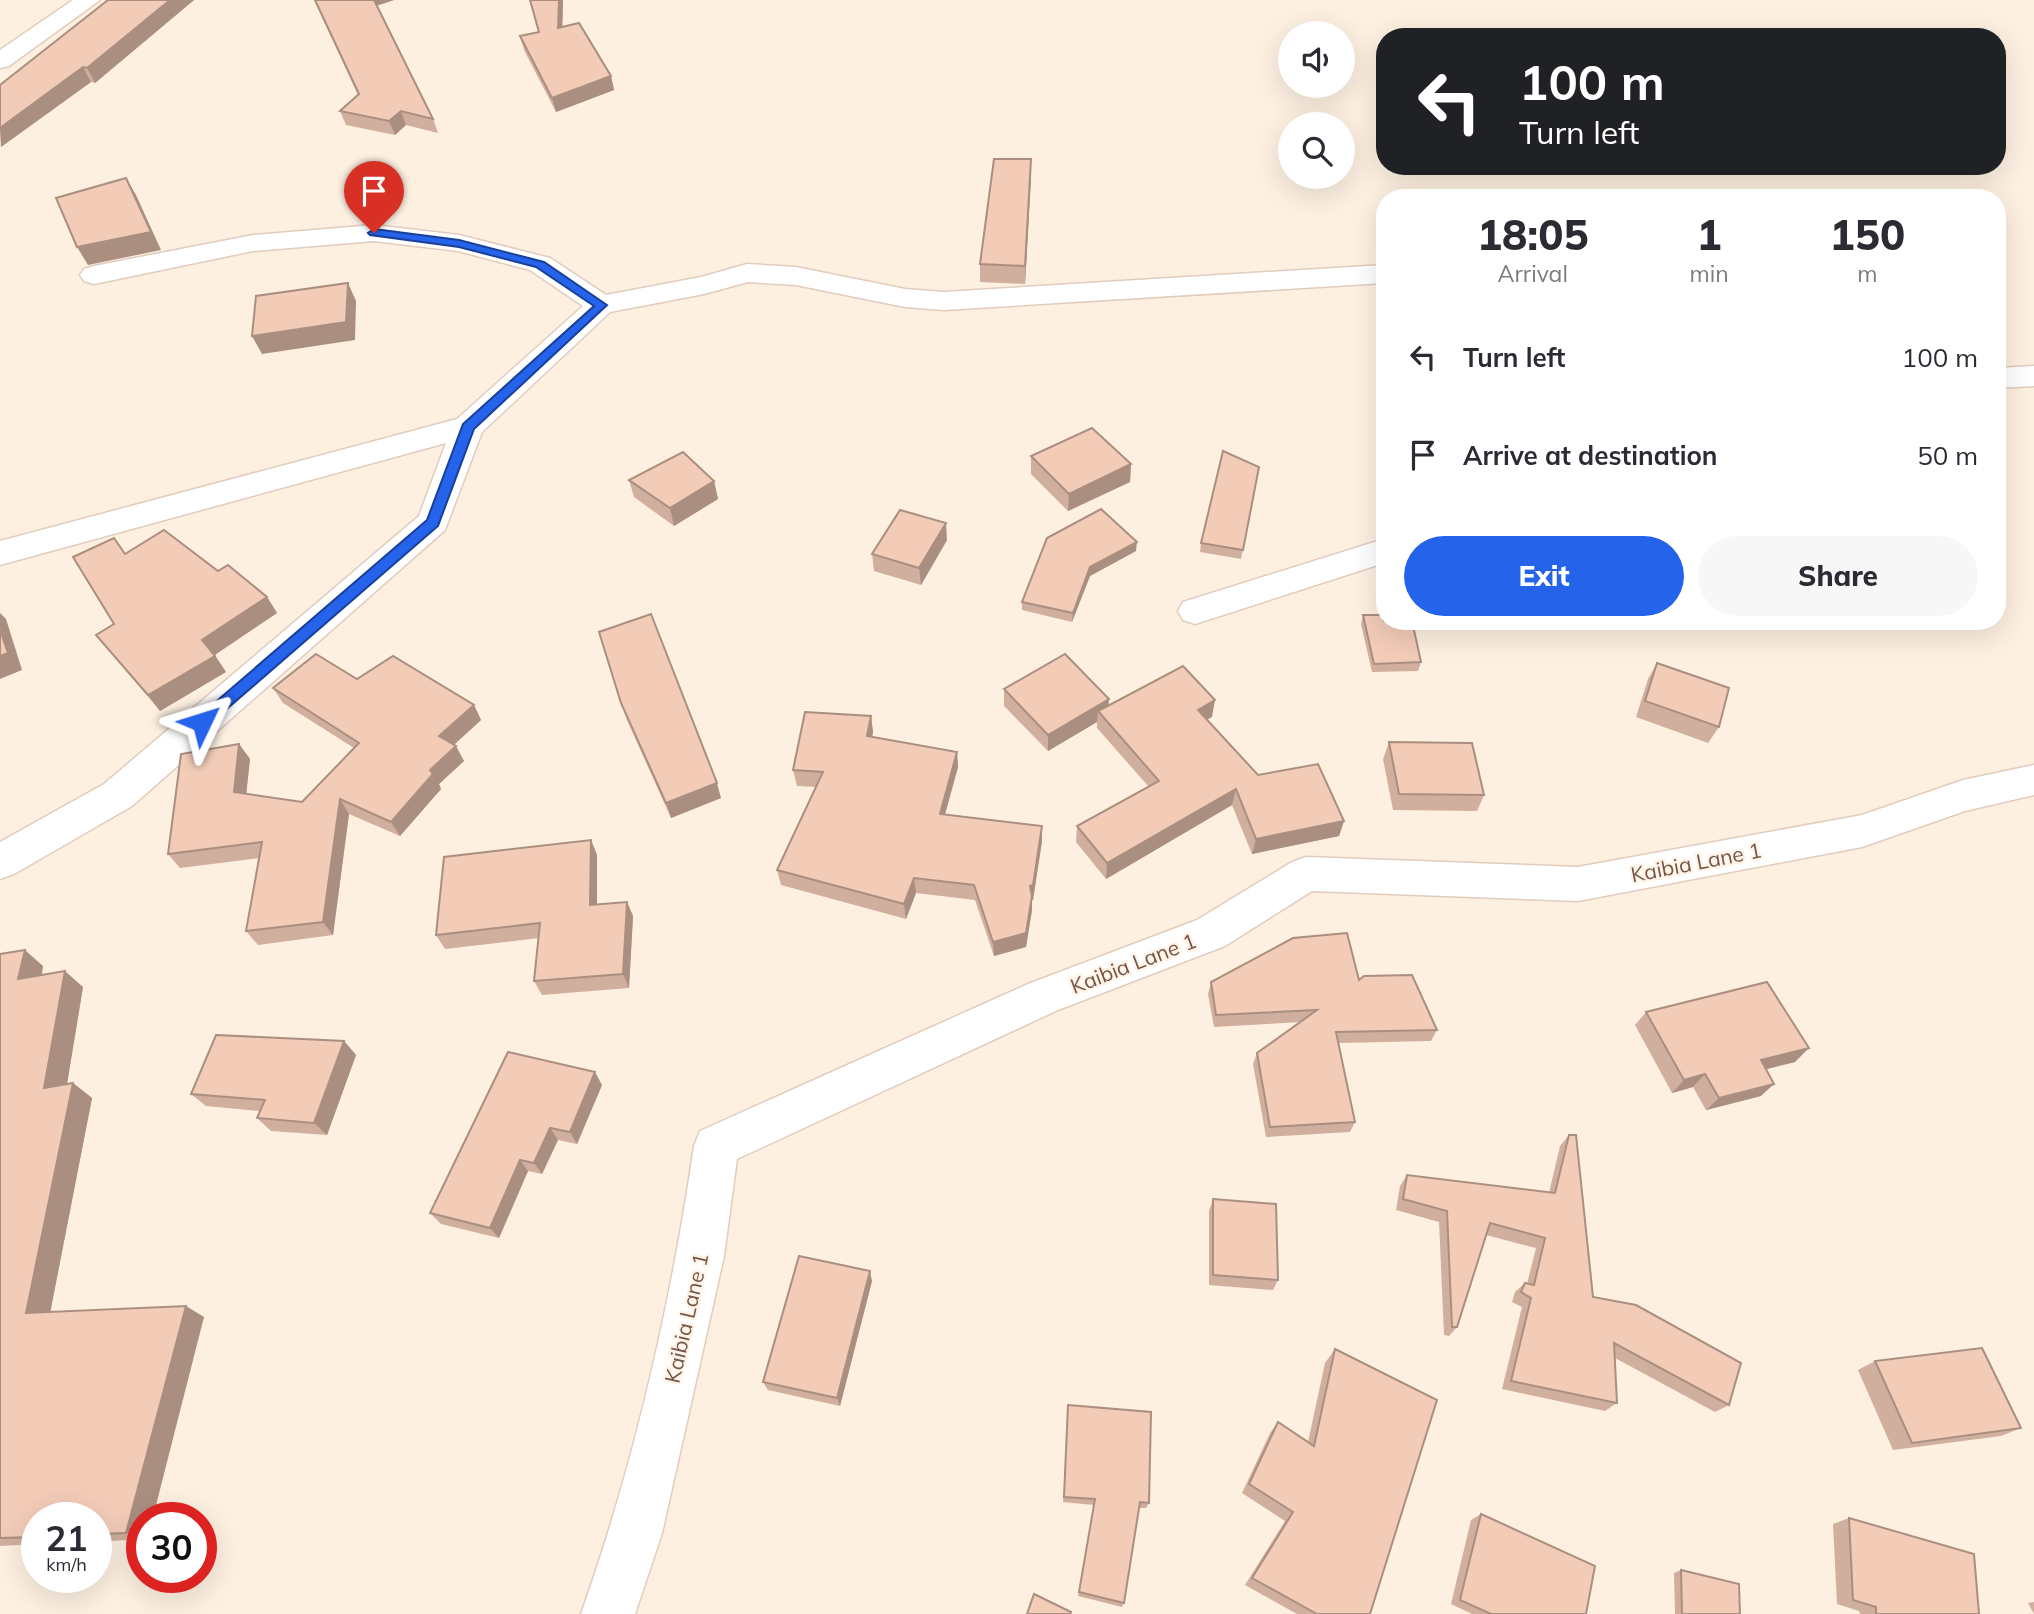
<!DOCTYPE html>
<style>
body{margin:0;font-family:Mulish,sans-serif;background:#f7f7f7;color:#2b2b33;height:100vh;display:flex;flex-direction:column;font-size:26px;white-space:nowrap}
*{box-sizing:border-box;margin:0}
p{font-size:23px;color:#7c7c81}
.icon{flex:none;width:38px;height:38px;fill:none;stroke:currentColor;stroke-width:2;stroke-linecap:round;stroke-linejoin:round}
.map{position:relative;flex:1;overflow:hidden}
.panel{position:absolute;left:1376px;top:189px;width:630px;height:441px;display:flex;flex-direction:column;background:#fff;border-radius:28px;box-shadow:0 7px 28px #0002}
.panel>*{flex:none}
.top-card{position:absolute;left:1376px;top:28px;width:630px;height:147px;border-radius:28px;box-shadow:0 7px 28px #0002;background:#202124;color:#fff;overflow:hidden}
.tools{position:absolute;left:1278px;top:21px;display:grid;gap:14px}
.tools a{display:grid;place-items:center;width:77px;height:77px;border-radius:50%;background:#fff;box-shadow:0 7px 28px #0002;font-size:35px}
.speed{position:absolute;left:21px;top:1502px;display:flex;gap:14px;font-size:35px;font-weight:700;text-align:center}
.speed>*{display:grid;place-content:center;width:91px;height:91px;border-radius:50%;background:#fff;box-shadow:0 7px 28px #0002;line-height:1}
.speed small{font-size:18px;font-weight:400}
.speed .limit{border:10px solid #d22;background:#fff;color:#111}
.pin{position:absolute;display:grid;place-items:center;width:60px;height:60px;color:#fff;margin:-72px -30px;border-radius:50% 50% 50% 0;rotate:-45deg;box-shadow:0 0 7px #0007}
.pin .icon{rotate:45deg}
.me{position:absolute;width:77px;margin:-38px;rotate:49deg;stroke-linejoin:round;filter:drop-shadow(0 0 5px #0008)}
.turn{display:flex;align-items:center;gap:24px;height:147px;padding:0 28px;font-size:32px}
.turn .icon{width:91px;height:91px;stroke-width:2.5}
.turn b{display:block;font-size:49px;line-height:60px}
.eta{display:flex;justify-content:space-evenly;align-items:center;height:119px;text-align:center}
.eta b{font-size:42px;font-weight:800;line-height:49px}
.action{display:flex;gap:14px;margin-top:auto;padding:14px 28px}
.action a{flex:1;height:80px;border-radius:42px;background:#2563eb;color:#fff;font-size:28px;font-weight:800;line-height:80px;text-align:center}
.action a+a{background:#f7f7f7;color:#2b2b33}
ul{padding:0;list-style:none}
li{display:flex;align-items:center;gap:21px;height:98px;padding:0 28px}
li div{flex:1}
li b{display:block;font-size:26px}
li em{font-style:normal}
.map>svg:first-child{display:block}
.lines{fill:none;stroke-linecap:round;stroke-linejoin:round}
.minor-casing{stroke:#e1ccbd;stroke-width:3}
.tertiary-casing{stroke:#e1ccbd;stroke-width:3}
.minor{fill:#fff;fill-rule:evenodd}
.tertiary{fill:#fff;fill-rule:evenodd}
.wall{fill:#d1af9e}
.shaded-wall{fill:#aa8f81}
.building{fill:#f3ccb8;stroke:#aa8f81;stroke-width:2}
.route{fill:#2563eb;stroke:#184099;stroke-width:2}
.labels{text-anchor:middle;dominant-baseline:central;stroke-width:5;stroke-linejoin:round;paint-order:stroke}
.street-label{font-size:21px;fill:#745547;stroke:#fff4e8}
</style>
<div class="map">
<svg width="2034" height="1614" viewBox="0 0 2034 1614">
<rect width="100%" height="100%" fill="#fdf0e1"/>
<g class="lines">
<defs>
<g id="minor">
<path d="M374,225l85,10 91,23 56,37 95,-18 46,-13 49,3 109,22 39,3 440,-27v18l-440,27 -39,-3 -109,-22 -48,-3 -44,12 -94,18 -128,120 -37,98 -313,276 -118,68 -14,5v-37l104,-58 315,-268 27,-73 -446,122v-24l457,-122 126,-113 -53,-36 -72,-19 -84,-10 -121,10 -159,33 -10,-3 -4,-6 4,-6 10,-3 159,-31z"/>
<path d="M2034,366v20l-37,2v-20z"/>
<path d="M1384,539v24l-189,61 -12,-4 -5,-9 5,-9z"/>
<path d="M2034,765v30l-69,16 -103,36 -284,54 -266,-10 -87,55 -167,64 -321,149 -13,97 -62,277 -27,81h-54c53,-149 90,-311 113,-468l6,-15 328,-147 169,-64 95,-58 14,-5 272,10 284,-52 101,-35z"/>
</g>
<path id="tertiary" d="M73,0h27l-91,66 -9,2v-18z"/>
</defs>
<use href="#minor" class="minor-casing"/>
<use href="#tertiary" class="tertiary-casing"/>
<use href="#minor" class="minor"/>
<use href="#tertiary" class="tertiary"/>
</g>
<g class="wall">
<path d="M108,0h86l-99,83 -4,-1 -90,65 -1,-62z"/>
<path d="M314,0h80l-17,6 56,113 5,14 -32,-8 -11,10 -49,-10 -6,-14 18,-16z"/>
<path d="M563,0l-1,27 49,49 3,14 -58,22 -32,-62 -4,-14 19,-4z"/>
<path d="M1031,177l-6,107 -45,-2v-18z"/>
<path d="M1031,456l100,8 -1,18 -62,29 -37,-37z"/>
<path d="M1259,467l-18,92 -41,-7 1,-9z"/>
<path d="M629,480l85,1 4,18 -44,27 -40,-29z"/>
<path d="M947,540l-26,45 -47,-14 -2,-17z"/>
<path d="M1136,551l-46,25 -18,46 -50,-12v-8z"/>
<path d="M125,554l93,17 49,26 10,16 -62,42 11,17 -66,39 -64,-76 18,-11z"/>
<path d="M1363,615l58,47 -3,9 -46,1 -11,-48z"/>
<path d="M1657,663l62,64 -11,16 -72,-26 12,-38z"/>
<path d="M357,679l117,26 7,15 -27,25 10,16 -25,23 2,5 -41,47 -51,-22 -16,121 -75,10 -12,-14 13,-73 -79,10 -12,-14 71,-110 11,15 -4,35 56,8 52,-54 -71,-45 -10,-15z"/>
<path d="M1004,689l105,16 103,12 -5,2 51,56 86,46 -5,15 -87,18 -20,-49 -126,74 -30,-37 1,-16 72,-39 -52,-59v-6l-49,29 -44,-45z"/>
<path d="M621,703l100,95 -50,20 -44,-98z"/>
<path d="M871,716l2,16 -1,5 85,15 1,15 -13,47 97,12v15l-9,59h-1v10l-6,37 -32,9 -19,-56 -59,-7 -10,26 -125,-34 -4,-15 39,-83 -19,-1 -4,-16z"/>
<path d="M1389,742l95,53 -7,16 -84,-1 -10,-51z"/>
<path d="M591,840l6,15v50l30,-3 6,14 -4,72 -87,7 -8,-14 5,-43 -94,11 -9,-14z"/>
<path d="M0,954l43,12 -1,9 41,12 -16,97 6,-1 19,15 -42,214 154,5 -62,200v22l-46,3v-25h-59v27l-37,2z"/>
<path d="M1359,980l78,50 -6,11 -93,2 17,79 -5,10 -84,5 -13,-73 4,-11 44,-31 -87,5 -6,-33 3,-12z"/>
<path d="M1646,1012l149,50 -29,7 -5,27 -55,14 -13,-23 -21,6 -37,-68z"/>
<path d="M344,1041l12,14 -29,80 -56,-4 -14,-13 3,-7 -54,-5 -15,-12z"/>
<path d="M602,1085l-25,59 -19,-4 -16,34 -14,-3 -29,67 -58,-14 -11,-11z"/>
<path d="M1569,1135l24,162 136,108 -14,7 -100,-54 2,45 -12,8 -103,-22 20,-82 -10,-5 3,-10 10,-9 2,1 9,-36 -50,-13 -29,92 -8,9 -5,-1 -5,-113 -43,-12 4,-24 7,-11 142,18 11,-47z"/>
<path d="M1213,1199l65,81 -5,10 -64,-5v-74z"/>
<path d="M872,1281l-32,125 -72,-16 -5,-8z"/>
<path d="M1335,1349l35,265h-73l-52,-29 40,-64 -43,-28 28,-60 8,-11 30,20 17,-79z"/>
<path d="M1875,1361l146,67 -20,8 -108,14 -35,-80z"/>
<path d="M1068,1405l81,98 -3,5h-7l-15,95 -2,4 -44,-11 16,-91 -31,-3z"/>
<path d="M1481,1514l105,100h-114l-21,-10 20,-84z"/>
<path d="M1849,1518l130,96h-119l-1,-3 -22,-7 -4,-80z"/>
<path d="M1681,1570l59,44h-65l-1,-41z"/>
<path d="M2034,1602v12l-6,-11z"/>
</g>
<g class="shaded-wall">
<path d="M170,0h24l-99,83 -8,-15z"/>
<path d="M373,0h21l-19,6z"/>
<path d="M559,0h4l-1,42 -4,-14z"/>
<path d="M83,67l8,15 -90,65 -1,-19z"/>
<path d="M611,76l3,14 -58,22 -4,-14z"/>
<path d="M401,111l5,14 -11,10 -6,-14z"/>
<path d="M1031,159v18l-6,107v-18z"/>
<path d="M126,178l10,17 25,55 -73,15 -11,-18z"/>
<path d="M348,283l8,18 -1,39 -93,14 -10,-18z"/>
<path d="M1131,464l-1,18 -62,29 1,-17z"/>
<path d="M714,481l4,18 -44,27 -4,-18z"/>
<path d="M946,523l1,17 -26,45 -2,-17z"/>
<path d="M1137,542l-1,9 -46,25 -18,46 1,-9 17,-46z"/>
<path d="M267,597l10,16 -64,43 -11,-16z"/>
<path d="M0,613l6,6 16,51 -22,9z"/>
<path d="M215,656l11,16 -66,39 -12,-16z"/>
<path d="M1109,699l-1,17 -10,-5 -1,11 -49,29v-16z"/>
<path d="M1215,700l-3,17 -17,9 3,-16z"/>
<path d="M474,705l7,15 -34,31 -8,-15z"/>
<path d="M871,716l2,16 -4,20 -2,-16z"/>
<path d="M239,744l11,15 -5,47 -11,-14z"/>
<path d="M456,746l8,15 -25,23 2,5 -41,47 -9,-14 39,-52z"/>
<path d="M957,752l1,15 -17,62 -1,-15z"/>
<path d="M717,783l4,15 -50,20 -5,-15z"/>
<path d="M1236,789l-4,16 -126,74 1,-16z"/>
<path d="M340,799l9,15 -16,121 -10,-13z"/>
<path d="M1344,821l-5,15 -87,18 4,-15z"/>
<path d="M1042,826v15l-9,59h-1v10l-6,37 -32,9 -1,-14 37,-56z"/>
<path d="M591,840l6,15v64l-7,-14z"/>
<path d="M914,878l2,15 -10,26 -2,-15z"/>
<path d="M627,902l6,14 -4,72 -6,-14z"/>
<path d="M25,950l18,16 -5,29 -20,-16z"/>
<path d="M65,971l18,16 -19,115 -20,-14z"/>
<path d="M344,1041l12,14 -29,80 -13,-12z"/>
<path d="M1809,1048l-14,14 -48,12 14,-14z"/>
<path d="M595,1072l7,13 -25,59 -7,-12z"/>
<path d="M1705,1074l-12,13 -21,6 12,-13z"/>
<path d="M73,1083l19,15 -44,226 -22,-11z"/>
<path d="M1774,1084l-13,12 -55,14 13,-12z"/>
<path d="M550,1128l8,12 -16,34 -8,-11z"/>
<path d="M520,1160l8,11 -29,67 -9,-10z"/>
<path d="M870,1271l2,10 -32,125 -3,-8z"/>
<path d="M186,1306l18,11 -51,200h-11v21l-16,-5z"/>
</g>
<g class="building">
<path d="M108,0h62l-83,68 -4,-1 -83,61v-43z"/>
<path d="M315,0h59l59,119 -32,-8 -12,10 -49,-10 19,-17z"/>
<path d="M530,0h29l-1,28 21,-5 32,53 -59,22 -32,-62 19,-4z"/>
<path d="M994,159h37l-6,107 -45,-2z"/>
<path d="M126,178l25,54 -74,15 -21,-49z"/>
<path d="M348,283l-2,39 -94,14 4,-40z"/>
<path d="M1092,428l39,36 -62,30 -38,-38z"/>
<path d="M1223,451l36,16 -16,83 -42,-7z"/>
<path d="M683,452l31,29 -44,27 -41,-28z"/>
<path d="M1101,509l36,33 -47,25 -17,46 -51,-11 25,-64z"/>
<path d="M900,510l46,13 -27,45 -47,-14z"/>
<path d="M164,530l54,41 10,-6 39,32 -65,43 13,16 -67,39 -52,-60 18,-11 -41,-67 41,-19 11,16z"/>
<path d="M651,614l66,169 -51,20 -45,-100 -22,-71z"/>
<path d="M1363,615h21v6h28l9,41 -47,2z"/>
<path d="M0,630l8,23 -8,3z"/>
<path d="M316,654l41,25 36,-23 81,49 -35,31 17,10 -26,24 3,4 -42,48 -51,-23 -17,123 -77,9 16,-89 -94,12 13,-100 58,-10 -5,48 68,10 57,-59 -86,-55z"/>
<path d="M1065,654l44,45 -61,36 -44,-46z"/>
<path d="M1657,663l72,25 -10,39 -74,-26z"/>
<path d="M1183,666l32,34 -17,10 60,65 60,-11 26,57 -88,18 -20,-50 -129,74 -30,-37 82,-45 -61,-70z"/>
<path d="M805,712l66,4 -4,20 90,16 -17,62 102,12 -9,59 -3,1 2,10 -6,37 -33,9 -19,-57 -60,-7 -10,26 -127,-34 46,-98 -30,-2z"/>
<path d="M1389,742l83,1 12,52 -85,-1z"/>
<path d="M591,840l-1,65 37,-3 -4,72 -89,7 6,-58 -104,12 8,-78z"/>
<path d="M1347,933l12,47 5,-4 48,-1 25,55 -101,2 19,90 -85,5 -13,-74 60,-43 -101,5 -5,-33 82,-44z"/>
<path d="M25,950l-7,29 47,-8 -21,117 29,-5 -47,230 160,-7 -60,227 -30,1v-17h-59v20l-37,1v-584z"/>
<path d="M1767,982l42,66 -48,12 13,24 -55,14 -14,-24 -21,6 -38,-68z"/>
<path d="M216,1035l128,6 -30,82 -57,-5 8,-18 -74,-6z"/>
<path d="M508,1052l87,20 -25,60 -20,-4 -16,35 -14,-3 -30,68 -60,-15z"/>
<path d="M1569,1135h7l17,162 43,8 105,58 -12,42 -115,-62 3,60 -106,-22 20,-83 -10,-6 4,-9 9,2 11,-47 -55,-15 -33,104h-5l-5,-116 -44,-12 4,-24 148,18z"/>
<path d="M1213,1199l63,5 2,76 -65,-5z"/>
<path d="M799,1256l71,15 -33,127 -74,-16z"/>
<path d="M1982,1348l39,80 -109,15 -37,-82z"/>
<path d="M1335,1349l102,51 -67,214h-53l-65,-36 41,-66 -44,-28 29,-62 36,24z"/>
<path d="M1068,1405l83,7 -2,91 -9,-1 -16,101 -45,-11 16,-93 -31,-2z"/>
<path d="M1481,1514l114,52 -9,48h-95l-31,-14z"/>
<path d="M1849,1518l125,36 5,60h-103v-7l-23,-7z"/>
<path d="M1681,1570l58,14 1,30h-58z"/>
<path d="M1034,1594l37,18 -1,2h-43z"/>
</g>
<path class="route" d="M374,229l85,11 85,22 63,43 -133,124 -36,97 -231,200h-10l-3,-4 3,-4 230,-198 36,-96 131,-118 -58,-39 -77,-20 -89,-12 -2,-2z"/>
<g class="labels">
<g class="street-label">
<text transform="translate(1696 862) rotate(-11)">Kaibia Lane 1</text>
<text transform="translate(1133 963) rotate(-21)">Kaibia Lane 1</text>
<text transform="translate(686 1318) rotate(-77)">Kaibia Lane 1</text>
</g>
</g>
</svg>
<div class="tools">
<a><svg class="icon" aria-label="sound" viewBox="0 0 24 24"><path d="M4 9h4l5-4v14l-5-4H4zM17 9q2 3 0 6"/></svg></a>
<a><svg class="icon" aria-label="search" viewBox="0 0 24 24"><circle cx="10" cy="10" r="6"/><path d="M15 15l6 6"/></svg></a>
</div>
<div class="speed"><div>21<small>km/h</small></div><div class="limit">30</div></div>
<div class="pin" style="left:374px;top:233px;background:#d93025"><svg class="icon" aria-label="arrive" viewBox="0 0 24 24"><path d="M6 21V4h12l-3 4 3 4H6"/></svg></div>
<svg class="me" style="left:202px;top:722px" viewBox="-20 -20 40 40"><path d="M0-17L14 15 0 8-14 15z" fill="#2563eb" stroke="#fff" stroke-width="4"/></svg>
<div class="top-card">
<div class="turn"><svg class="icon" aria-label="left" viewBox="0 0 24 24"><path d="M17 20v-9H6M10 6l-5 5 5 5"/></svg><div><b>100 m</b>Turn left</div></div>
</div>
<section class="panel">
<div class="eta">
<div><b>18:05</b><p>Arrival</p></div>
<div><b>1</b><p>min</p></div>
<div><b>150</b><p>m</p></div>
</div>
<ul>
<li><svg class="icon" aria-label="left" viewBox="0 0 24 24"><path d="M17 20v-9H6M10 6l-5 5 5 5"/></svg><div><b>Turn left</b></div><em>100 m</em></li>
<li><svg class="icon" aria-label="arrive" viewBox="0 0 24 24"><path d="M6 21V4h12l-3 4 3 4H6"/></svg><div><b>Arrive at destination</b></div><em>50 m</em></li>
</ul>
<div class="action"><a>Exit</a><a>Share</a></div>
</section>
</div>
